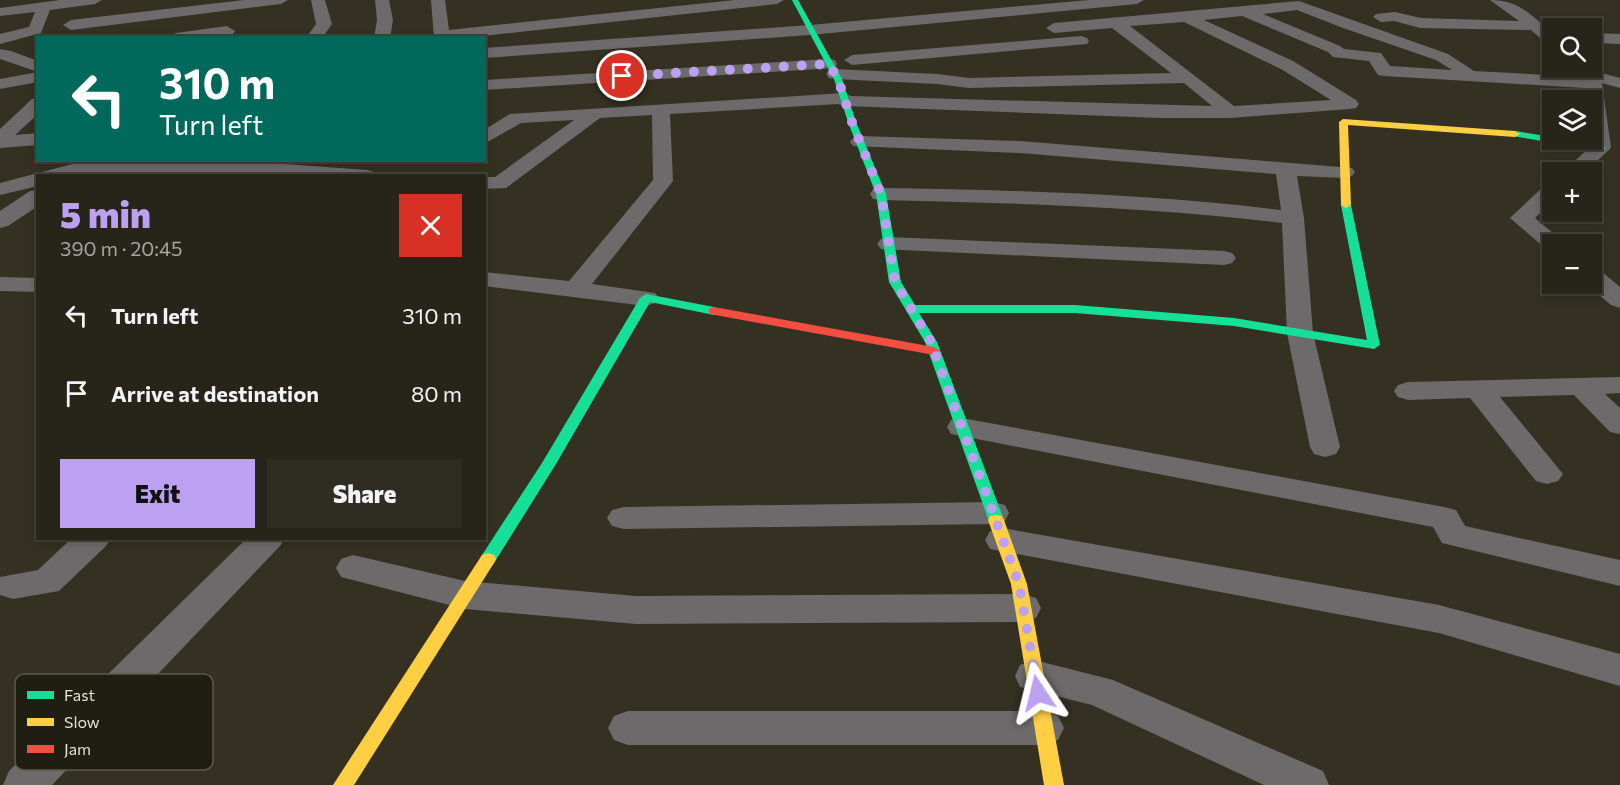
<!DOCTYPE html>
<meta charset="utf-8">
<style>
body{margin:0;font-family:Commissioner,sans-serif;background:#2f2d23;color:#f1f3f6;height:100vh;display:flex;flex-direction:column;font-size:22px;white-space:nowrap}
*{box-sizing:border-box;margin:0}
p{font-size:20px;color:#a4a5a2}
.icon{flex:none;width:33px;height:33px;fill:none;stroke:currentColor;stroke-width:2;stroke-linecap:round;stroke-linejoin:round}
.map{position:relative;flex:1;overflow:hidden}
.panel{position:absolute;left:36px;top:174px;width:450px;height:366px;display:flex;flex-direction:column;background:#27251a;border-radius:0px;box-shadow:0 3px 9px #0003,0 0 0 2px #434239}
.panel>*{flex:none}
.top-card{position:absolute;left:36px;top:36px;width:450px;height:126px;border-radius:0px;box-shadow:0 3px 9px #0003,0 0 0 2px #434239;background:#00695c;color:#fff;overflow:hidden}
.buttons{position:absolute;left:1542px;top:18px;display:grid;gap:12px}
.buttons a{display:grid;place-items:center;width:60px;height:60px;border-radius:0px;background:#27251a;box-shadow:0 3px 9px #0003,0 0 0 2px #434239;font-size:30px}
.pin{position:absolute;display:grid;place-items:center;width:51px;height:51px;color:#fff;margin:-26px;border:3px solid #fff;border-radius:50%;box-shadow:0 2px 6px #0007}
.me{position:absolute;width:66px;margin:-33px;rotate:350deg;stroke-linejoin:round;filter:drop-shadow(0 0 4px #0008)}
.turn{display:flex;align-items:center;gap:21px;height:126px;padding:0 24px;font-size:27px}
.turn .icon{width:78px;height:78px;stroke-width:2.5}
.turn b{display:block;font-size:42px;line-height:51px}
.round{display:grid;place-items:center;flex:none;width:63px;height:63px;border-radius:0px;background:#2f2d23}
.summary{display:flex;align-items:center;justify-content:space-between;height:102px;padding:0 24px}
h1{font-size:36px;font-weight:800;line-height:45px;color:#bca0f2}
.button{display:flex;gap:12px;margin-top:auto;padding:12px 24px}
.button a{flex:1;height:69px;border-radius:0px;background:#bca0f2;color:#111;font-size:24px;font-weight:800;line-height:69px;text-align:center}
.button a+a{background:#2f2d23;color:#f1f3f6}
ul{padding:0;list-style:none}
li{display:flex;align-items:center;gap:18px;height:78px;padding:0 24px}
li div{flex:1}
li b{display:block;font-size:22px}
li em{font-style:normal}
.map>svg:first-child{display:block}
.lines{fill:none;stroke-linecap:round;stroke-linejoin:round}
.street{fill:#6d6a6b;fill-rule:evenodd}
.fast{fill:#16e098;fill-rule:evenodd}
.slow{fill:#ffcf43;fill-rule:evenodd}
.jam{fill:#f24e42;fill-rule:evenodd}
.route{stroke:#bca0f2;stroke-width:10;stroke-dasharray:0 18}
.key{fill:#201e12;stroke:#5b594c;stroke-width:1.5}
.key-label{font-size:16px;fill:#e5e3d2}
</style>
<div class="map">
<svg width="1620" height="785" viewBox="0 0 1620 785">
<rect width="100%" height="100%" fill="#343122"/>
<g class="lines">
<g class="street">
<path d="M60,0h42l-7,4 -45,6 -9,23 -41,11v-10l29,-7 6,-15 -35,4v-8z"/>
<path d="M244,0h44l-7,4 -210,26 -8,-5 8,-5z"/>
<path d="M311,0h14l7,24 -10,14h-16l10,-14z"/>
<path d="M375,0h14l4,20 -3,18h-16l3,-18z"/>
<path d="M431,0h14l4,30 286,-30h49l-7,4 -314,34h-29z"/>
<path d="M1089,0h55l-7,4 -327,31 -326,23v-10l326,-23z"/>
<path d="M1490,0c29,0 41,15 62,33v12l-6,-2 -15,-13 -111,-2 -26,-7 -13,1 -8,-5 3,-3 19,-2 26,6 98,3z"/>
<path d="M1299,1l149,53 26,17 109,6 -2,-2 3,-4 6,-1 30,8v10l-18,-5 9,65 -26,24h-22l28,-26 1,-46h-6l-1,-12 -201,-12 -6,-1 -9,-14 -36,-4 -5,-5 -86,-36 -38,4 89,41 63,39 3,4 -3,4 -6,1 -120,9h-69l-316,-12 -7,-2 -168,10 3,67 -81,103 63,9 4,5 -4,5 -9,3 -162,-20v-14l85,9 84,-101 -1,-65 -52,3 -94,70 -22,1v-12h11l79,-57 -53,3 -37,21v-14l26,-16 334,-21 7,3 361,10 -28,-23 -215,5 -32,-4 -102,-5 -6,-1 -3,-4 3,-4 6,-1 102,5 32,4 202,-5 -59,-45 -58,5 -8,-5 8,-5zM1297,10l46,18 93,32 16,10 -62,-4 -9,-13 -37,-4 -4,-3 -77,-32zM1184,22l97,47 50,31 -97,6 -104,-80z"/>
<path d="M227,26l8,5 -5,7h-62l8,-5z"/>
<path d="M1592,33l28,1v10l-28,-1z"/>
<path d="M1081,36l6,2 2,3 -2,3 -235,21 -8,-5 8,-5z"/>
<path d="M0,49l11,2 27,10v11l-38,-13z"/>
<path d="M829,59l6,1 2,4 -2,4 -351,22v-10z"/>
<path d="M38,72v10l-38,7v-10z"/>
<path d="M38,98v16l-23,21 23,-2v12l-38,3v-19l32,-30z"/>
<path d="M860,136l160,5 332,27 3,4 -3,4 -7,2 -48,-2 7,42 9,115 27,114 -4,7 -11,3 -11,-3 -4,-7 -23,-114 -5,-110c-133,-16 -267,-20 -401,-23l-8,-1 -3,-5 3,-5 8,-1c134,2 267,6 400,22l-5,-36 -256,-21 -167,-7 -3,-4 3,-4z"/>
<path d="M84,161l201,3 82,6 7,2 3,4 -293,-3 -8,3h-38v10l-38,9v-12z"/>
<path d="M1552,185v17l-17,16 31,26h-14v7l-6,-2 -36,-31 34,-32z"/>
<path d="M38,190v16l-30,20 -8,2v-17l30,-20z"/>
<path d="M889,237l335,14 8,2 4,5 -4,5 -8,2 -343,-16 -4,-5 4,-5z"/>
<path d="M1592,269l9,2 19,16v21l-9,-3 -25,-21h6z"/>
<path d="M0,277l38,1v14l-38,-1z"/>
<path d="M1620,377v16l-15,1 15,14v26l-10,-2 -36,-37 -74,2 63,77 -5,7 -11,3 -11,-3 -66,-83 -62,2 -10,-3 -4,-6 4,-6 10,-3z"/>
<path d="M962,418l482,89 12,3 9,16 155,34v26l-178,-43 -9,-16 -482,-93 -4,-7 4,-7z"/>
<path d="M993,502l12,3 4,8 -4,8 -12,3 -369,5 -12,-3 -5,-8 5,-8 12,-3z"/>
<path d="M1002,528l437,77 181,49v32l-181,-53 -449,-84 -5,-9 5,-9z"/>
<path d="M72,538h39l-5,8 -47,45 -46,8 -13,-4v-18l38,-7z"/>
<path d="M247,538h38l-5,8 -228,239h-49l6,-14z"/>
<path d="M353,555l112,26 171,15 387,-2 13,4 5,10 -5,10 -13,4 -387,2 -171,-15 -124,-32 -5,-9 5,-9z"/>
<path d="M1034,660l79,20 210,91 6,14h-65l-172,-80 -72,-18 -5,-11 5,-11z"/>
<path d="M628,711h416l14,5 6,12 -6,12 -14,5h-416l-14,-5 -6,-12 6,-12z"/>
</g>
<g class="fast">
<path d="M792,0h6l44,79 14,43 30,72 15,88 14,23h160l159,13 133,22 -26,-135 5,-3 5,3 29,140 -6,4 -140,-23 -159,-13h-156l18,29 67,178 -2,4h-12l-65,-182 -36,-60 -13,-88 -28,-72 -14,-43z"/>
<path d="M1515,131l37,6v3l49,5 5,3 -5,3 -89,-15 -2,-2z"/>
<path d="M646,294l68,13 6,4 -6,4 -64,-13 -94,162 -62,99 -6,2 -6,-2 -2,-4 2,-4 60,-92 98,-165z"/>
</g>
<g class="slow">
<path d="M1343,119l172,12 5,3 -5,3 -167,-12 3,80 -5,3 -5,-3 -2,-83z"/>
<path d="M996,515l6,1 2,4 23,64 37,201h-20l-33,-201 -23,-64 2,-4z"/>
<path d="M488,553l6,2 2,4 -2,4 -140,222h-21l149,-230z"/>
</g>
<path class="jam" d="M714,307l220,40 6,4 -6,4 -224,-41 -2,-3 2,-3z"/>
</g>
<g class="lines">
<path class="route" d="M622,76l207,-12 9,15 14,43 29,72 14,88 36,60 88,242 19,109"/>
</g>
<rect x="15" y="674" width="198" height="96" rx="9" class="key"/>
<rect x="27" y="691" width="27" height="8" fill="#16e098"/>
<rect x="27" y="718" width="27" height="8" fill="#ffcf43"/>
<rect x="27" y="745" width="27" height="8" fill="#f24e42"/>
<g class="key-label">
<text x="64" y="701">Fast</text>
<text x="64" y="728">Slow</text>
<text x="64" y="755">Jam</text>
</g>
</svg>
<div class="buttons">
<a><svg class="icon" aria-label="search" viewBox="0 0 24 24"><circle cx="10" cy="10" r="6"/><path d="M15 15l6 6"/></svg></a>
<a><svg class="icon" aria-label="layers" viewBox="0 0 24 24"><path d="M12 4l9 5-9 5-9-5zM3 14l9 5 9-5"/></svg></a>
<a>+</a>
<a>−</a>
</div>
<div class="pin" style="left:622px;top:76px;background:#d93025"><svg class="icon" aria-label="arrive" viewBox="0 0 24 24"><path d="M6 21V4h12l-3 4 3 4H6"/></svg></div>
<svg class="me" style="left:1038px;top:693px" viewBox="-20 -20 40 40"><path d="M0-17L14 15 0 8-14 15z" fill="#bca0f2" stroke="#fff" stroke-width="4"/></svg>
<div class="top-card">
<div class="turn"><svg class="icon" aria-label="left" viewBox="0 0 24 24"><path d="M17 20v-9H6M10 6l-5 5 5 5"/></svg><div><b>310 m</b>Turn left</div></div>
</div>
<section class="panel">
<div class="summary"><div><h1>5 min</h1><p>390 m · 20:45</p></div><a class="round" style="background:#d93025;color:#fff"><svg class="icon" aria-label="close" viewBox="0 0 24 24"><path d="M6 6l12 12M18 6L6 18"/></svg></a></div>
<ul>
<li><svg class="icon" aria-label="left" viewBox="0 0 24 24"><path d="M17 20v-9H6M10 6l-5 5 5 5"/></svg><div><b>Turn left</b></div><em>310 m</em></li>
<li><svg class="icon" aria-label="arrive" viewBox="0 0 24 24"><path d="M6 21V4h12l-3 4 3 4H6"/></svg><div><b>Arrive at destination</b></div><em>80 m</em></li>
</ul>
<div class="button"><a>Exit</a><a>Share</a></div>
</section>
</div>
